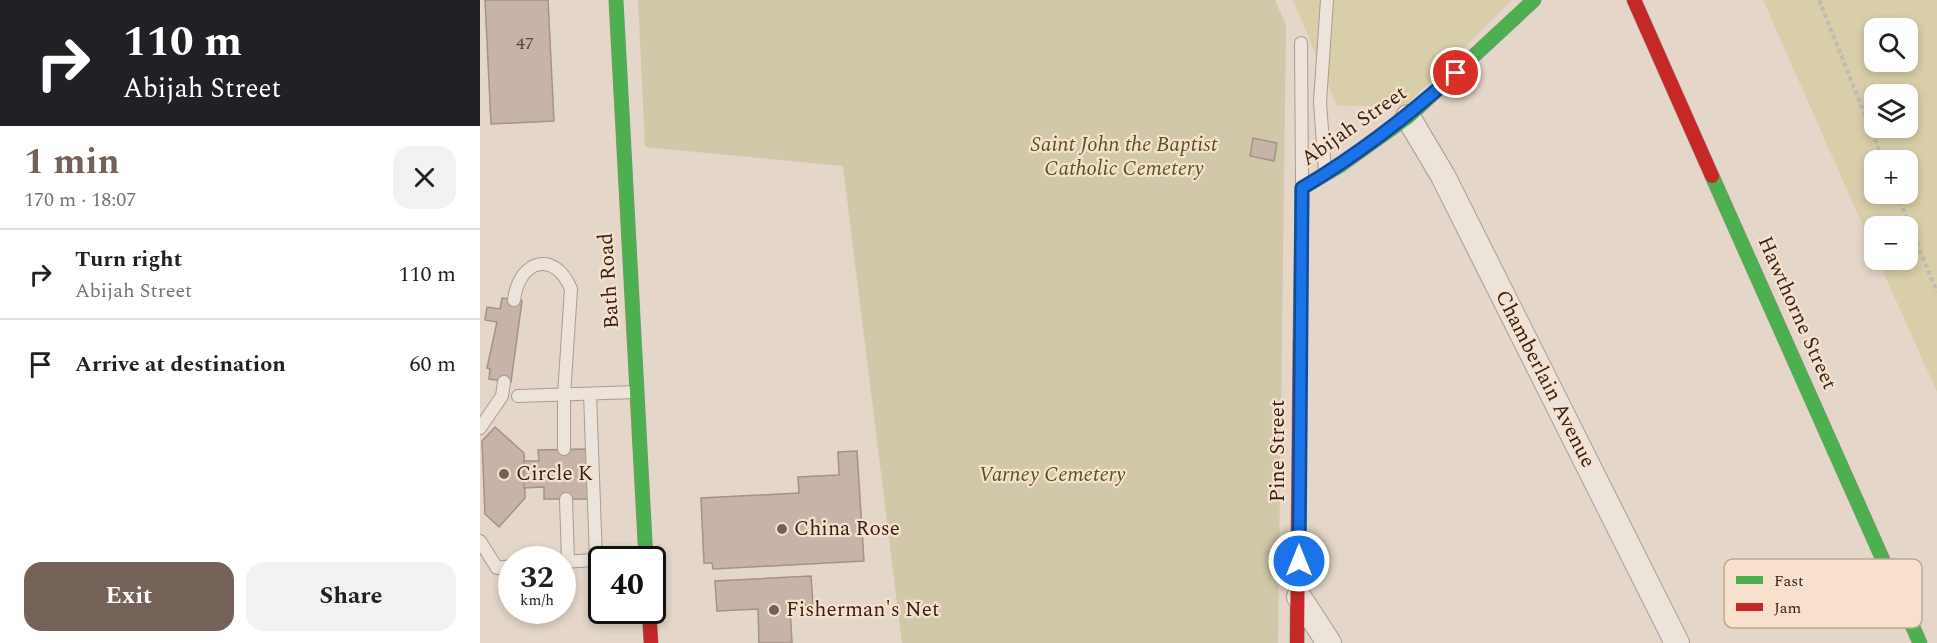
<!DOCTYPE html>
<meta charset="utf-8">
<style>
body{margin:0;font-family:Spectral,serif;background:#f2f2f2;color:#202124;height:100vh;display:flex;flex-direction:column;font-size:22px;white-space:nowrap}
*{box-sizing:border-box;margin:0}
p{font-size:20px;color:#757577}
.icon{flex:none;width:33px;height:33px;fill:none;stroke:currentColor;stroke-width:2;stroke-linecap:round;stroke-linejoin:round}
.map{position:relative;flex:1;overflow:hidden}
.drawer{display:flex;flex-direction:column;background:#fff;width:480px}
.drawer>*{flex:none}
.banner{background:#202124;color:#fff;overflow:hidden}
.controls{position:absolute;left:1384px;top:18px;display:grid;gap:12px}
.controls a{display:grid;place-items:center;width:54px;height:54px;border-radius:12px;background:#fff;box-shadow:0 3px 9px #0003;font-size:30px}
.speed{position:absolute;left:18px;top:546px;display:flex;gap:12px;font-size:30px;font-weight:700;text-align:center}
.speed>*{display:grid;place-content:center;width:78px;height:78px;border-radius:50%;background:#fff;box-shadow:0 3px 9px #0003;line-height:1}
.speed small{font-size:15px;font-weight:400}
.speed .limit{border:3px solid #111;border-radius:9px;background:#fff;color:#111}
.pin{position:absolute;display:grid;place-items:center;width:51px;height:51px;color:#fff;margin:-26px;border:3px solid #fff;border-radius:50%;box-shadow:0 2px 6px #0007}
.me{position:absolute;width:66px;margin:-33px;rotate:0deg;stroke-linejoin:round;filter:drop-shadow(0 0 4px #0008)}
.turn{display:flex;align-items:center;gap:21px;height:126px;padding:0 24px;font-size:27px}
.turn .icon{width:78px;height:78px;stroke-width:2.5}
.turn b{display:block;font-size:42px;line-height:51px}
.round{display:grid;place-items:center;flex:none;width:63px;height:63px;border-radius:18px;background:#f2f2f2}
.head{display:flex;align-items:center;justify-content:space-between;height:102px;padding:0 24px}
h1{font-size:36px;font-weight:700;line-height:45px;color:#746158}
.button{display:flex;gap:12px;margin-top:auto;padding:12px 24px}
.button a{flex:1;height:69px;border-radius:18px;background:#746158;color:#fff;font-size:24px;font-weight:700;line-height:69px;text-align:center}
.button a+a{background:#f2f2f2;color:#202124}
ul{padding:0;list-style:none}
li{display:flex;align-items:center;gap:18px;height:90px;padding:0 24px;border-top:2px solid #e0e0e0}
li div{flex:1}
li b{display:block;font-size:22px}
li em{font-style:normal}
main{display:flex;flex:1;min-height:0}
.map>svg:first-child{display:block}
.green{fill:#d8cea9;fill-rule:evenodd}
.cemetery{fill:#d1c8a9}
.building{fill:#c8b3a9;stroke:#a49188;stroke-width:1.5}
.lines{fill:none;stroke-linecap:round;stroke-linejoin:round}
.lane-casing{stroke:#a99c92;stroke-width:14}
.street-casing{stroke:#a99c92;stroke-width:26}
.fast-casing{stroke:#988b82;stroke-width:15}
.jam-casing{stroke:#988b82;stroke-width:15}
.path{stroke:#c4bab2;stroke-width:4;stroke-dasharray:4.5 3;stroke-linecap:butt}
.lane{stroke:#ece3db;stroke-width:12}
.street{stroke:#ece3db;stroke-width:24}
.fast{stroke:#4caf50;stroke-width:14}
.jam{stroke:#c62828;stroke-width:14}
.route-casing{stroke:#114b97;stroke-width:15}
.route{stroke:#1a73e8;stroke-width:10}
.poi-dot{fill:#746158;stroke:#f7e1cc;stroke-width:2}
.labels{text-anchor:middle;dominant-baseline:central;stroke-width:4.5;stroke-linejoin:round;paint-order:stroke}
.number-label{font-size:18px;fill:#5b463e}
.street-label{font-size:21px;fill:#37221b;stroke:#f7e1cc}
.park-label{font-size:21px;font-style:italic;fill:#535520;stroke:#f7e1cc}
.poi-label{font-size:21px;fill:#37221b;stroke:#f7e1cc;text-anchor:start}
.key{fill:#f7e1cc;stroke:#bda897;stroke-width:1.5}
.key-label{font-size:16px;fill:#37221b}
</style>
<main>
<section class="drawer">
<div class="banner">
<div class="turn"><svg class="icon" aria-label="right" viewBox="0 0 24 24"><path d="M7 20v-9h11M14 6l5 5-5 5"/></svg><div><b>110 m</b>Abijah Street</div></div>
</div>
<div class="head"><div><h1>1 min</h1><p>170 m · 18:07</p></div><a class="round"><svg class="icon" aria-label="close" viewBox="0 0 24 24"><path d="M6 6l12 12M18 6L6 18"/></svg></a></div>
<ul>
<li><svg class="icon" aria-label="right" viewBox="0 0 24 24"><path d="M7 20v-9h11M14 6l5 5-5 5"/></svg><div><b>Turn right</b><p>Abijah Street</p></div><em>110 m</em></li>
<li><svg class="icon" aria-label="arrive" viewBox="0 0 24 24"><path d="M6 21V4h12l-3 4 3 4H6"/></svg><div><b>Arrive at destination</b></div><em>60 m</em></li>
</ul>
<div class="button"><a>Exit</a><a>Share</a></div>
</section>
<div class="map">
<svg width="1457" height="643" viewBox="0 0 1457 643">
<rect width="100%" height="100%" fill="#e4d6c8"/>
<g class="green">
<path d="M813,0h219l-106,106h-69z"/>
<path d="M1283,0h174v392l-59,-132h30v-34h-33v27zM1395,28h33v34h-33zM1395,94h33v34h-33zM1395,160h33v34h-33z"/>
</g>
<path class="cemetery" d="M158,0h637l11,25 -8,618h-376l-59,-477 -198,-19z"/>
<g class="building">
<path d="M5,0h63l6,121 -63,3z"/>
<path d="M773,138l24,5 -3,18 -24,-5z"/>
<path d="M22,298l20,3 -11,81 -22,-3 1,-10 -3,-1 10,-46 -12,-2 2,-13 13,2z"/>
<path d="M15,427l29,26 1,45 -26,29 -14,-13 -3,-73z"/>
<path d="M107,449l1,50h-44v-12l-20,1v-27h15l-1,-11z"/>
<path d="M377,451l7,110 -151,8 -1,-6h-8l-3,-65 98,-5 -1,-16 41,-2 -1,-23z"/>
<path d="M331,576l2,29 -23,1 2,37h-33l-1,-34 -41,2 -2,-30z"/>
</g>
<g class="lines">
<defs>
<g id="lane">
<path d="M821,43l1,141"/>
<path d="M845,172l-5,-70 7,-102"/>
<path d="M34,300c5,-41 41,-50 57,-11l-7,106v54"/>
<path d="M110,394l6,165"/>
<path d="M38,396l118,-4"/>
<path d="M0,428l22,-32 2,-14"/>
<path d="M86,499l2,62"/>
<path d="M0,541l17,27 15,-2"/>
<path d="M82,562l83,-5"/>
</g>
<g id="street">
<path d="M928,117l35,59 234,467"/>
<path d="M819,597l30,46"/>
</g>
<g id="fast">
<path d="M136,0l30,560"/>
<path d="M1232,176l208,467"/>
<path d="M820,342l2,-154 39,-23 67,-48 126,-117"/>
</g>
<g id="jam">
<path d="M1154,0l78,176"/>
<path d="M169,610l2,33"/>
<path d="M817,643l3,-301"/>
</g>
</defs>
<use href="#lane" class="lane-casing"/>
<use href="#street" class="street-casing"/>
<use href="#fast" class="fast-casing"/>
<use href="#jam" class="jam-casing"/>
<g class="path">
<path d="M1339,0l64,160"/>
<path d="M1417,194l40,98"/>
</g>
<use href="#lane" class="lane"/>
<use href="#street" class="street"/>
<use href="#fast" class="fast"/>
<use href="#jam" class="jam"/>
</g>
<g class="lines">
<defs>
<path id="route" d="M819,561l3,-373c57,-34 105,-71 154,-115"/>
</defs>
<use href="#route" class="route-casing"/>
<use href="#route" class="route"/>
</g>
<g class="poi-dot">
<circle cx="24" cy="474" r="6"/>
<circle cx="302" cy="529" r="6"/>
<circle cx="294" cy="610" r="6"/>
</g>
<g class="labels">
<g class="number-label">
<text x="45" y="43">47</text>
</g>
<g class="street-label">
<text transform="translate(874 126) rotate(-35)">Abijah Street</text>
<text transform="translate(129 281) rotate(-94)">Bath Road</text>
<text transform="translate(1317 313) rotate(66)">Hawthorne Street</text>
<text transform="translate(1065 379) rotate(63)">Chamberlain Avenue</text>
<text transform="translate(798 451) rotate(-90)">Pine Street</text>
</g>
<g class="park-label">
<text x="644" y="145">Saint John the Baptist<tspan x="644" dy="24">Catholic Cemetery</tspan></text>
<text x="572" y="475">Varney Cemetery</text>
</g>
<g class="poi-label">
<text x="36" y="474">Circle K</text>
<text x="314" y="529">China Rose</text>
<text x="306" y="610">Fisherman's Net</text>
</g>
</g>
<rect x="1244" y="559" width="198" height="69" rx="9" class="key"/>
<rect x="1256" y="576" width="27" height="8" fill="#4caf50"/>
<rect x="1256" y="603" width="27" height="8" fill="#c62828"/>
<g class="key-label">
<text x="1294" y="586">Fast</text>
<text x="1294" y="613">Jam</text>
</g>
</svg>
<div class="controls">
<a><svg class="icon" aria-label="search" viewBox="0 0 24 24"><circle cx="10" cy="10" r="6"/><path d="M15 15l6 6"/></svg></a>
<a><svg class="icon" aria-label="layers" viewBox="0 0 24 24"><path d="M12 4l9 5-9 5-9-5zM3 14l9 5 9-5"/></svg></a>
<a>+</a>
<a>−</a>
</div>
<div class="speed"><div>32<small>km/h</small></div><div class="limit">40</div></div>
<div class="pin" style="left:976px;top:73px;background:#d93025"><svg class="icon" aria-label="arrive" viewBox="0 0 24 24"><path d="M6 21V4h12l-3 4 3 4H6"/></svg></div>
<svg class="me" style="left:819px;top:561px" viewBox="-20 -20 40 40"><circle r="17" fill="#1a73e8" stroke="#fff" stroke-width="3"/><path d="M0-11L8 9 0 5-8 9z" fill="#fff"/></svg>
</div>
</main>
